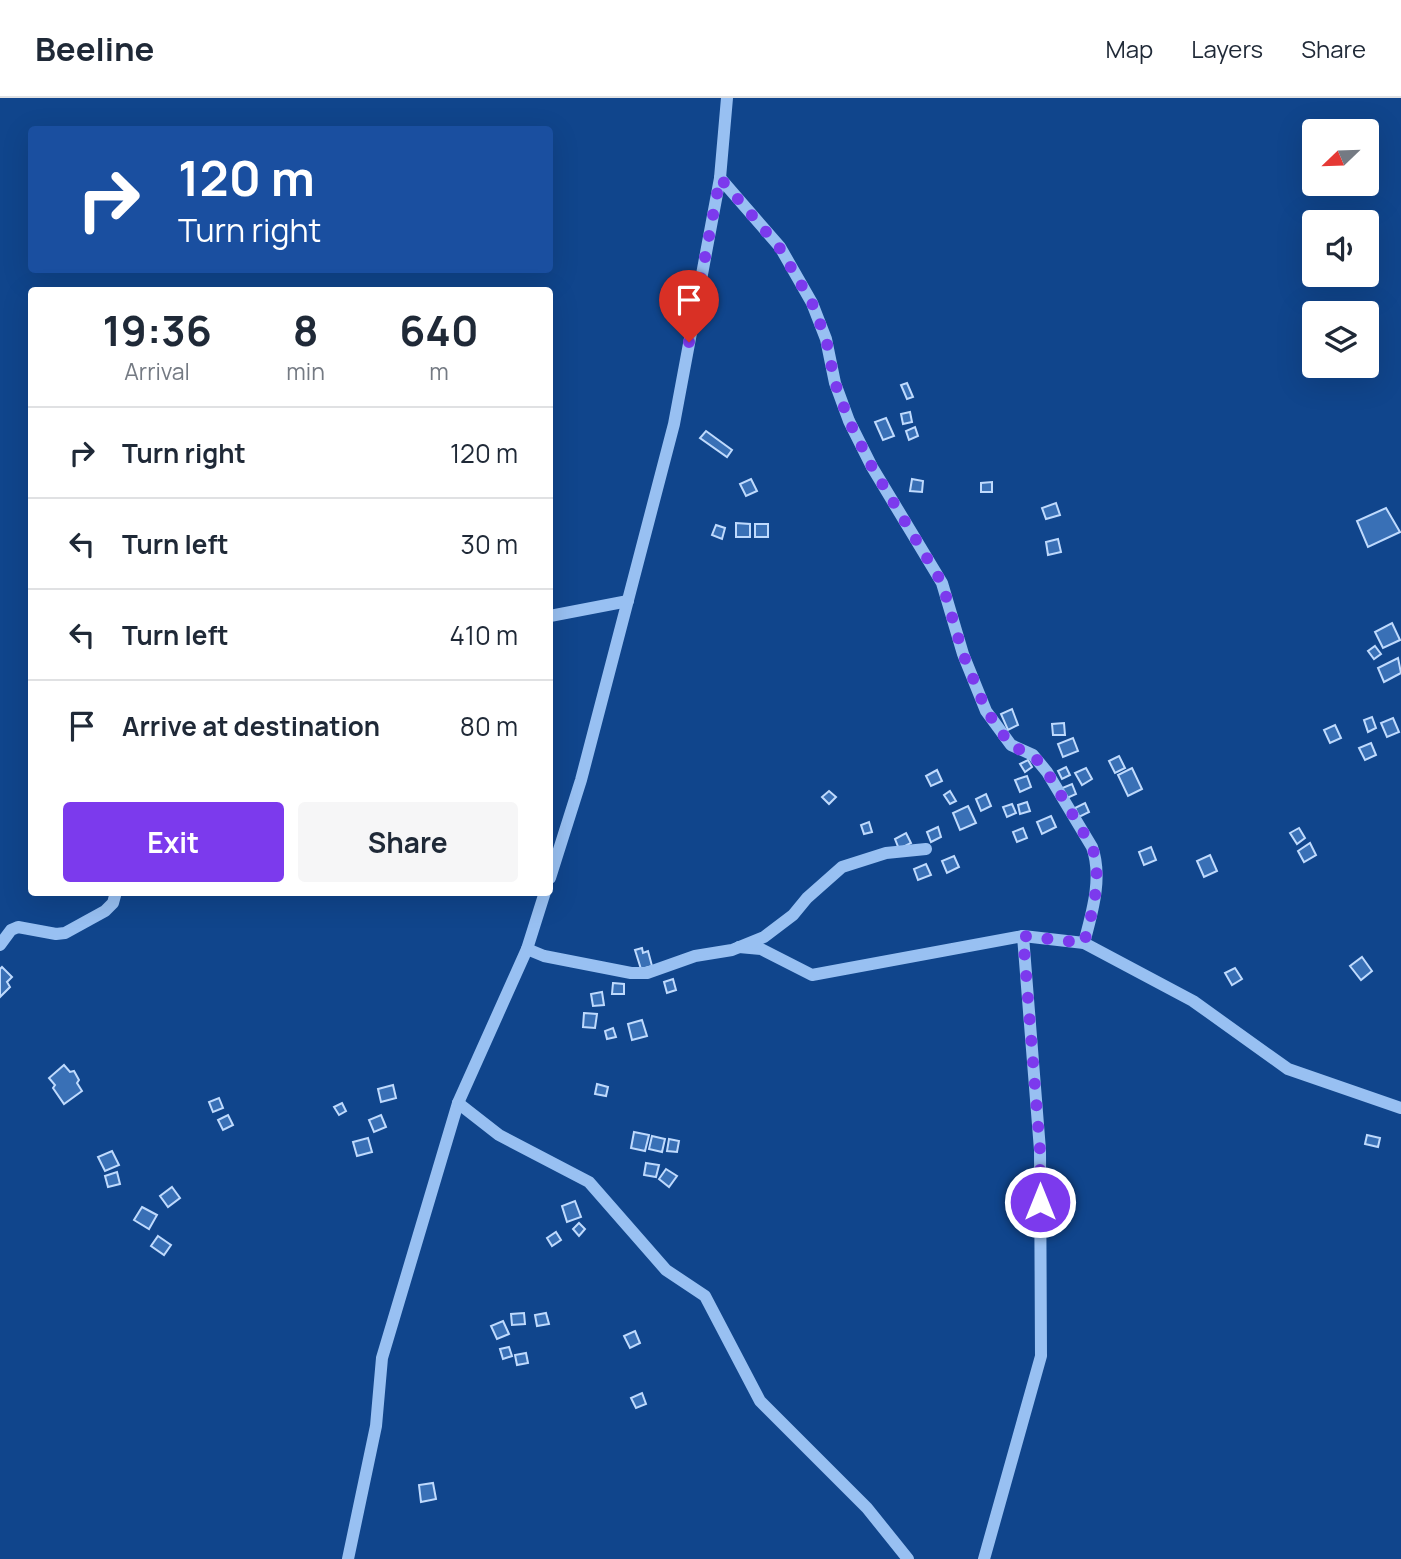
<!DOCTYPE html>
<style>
body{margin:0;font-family:Manrope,sans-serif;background:#f6f6f7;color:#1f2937;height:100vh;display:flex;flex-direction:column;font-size:26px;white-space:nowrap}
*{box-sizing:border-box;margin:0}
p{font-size:23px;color:#747a83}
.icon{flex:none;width:38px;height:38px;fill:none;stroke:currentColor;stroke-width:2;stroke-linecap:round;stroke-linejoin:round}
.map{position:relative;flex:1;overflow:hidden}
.drawer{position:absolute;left:28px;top:189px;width:525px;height:609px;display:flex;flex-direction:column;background:#fff;border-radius:7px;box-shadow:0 7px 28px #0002}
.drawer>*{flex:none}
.banner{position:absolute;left:28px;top:28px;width:525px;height:147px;border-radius:7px;box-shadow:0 7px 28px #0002;background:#1a4fa0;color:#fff;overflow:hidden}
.needle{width:46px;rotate:247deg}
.controls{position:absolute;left:1302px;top:21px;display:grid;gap:14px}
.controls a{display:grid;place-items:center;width:77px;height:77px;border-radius:7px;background:#fff;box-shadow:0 7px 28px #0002;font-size:35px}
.pin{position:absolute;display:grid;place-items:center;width:60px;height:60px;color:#fff;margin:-72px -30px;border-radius:50% 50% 50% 0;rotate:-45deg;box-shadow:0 0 7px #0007}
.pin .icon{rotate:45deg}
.me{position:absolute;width:77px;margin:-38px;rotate:0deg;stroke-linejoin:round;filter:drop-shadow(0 0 5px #0008)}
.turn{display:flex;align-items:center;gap:24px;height:147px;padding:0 35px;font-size:32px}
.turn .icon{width:91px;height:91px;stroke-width:2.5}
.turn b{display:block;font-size:49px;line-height:60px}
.eta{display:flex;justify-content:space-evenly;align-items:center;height:119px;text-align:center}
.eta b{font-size:42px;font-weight:700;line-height:49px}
.primary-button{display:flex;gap:14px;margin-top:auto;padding:14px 35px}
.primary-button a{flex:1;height:80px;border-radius:7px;background:#7c3aed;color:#fff;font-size:28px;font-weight:700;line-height:80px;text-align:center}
.primary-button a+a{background:#f6f6f7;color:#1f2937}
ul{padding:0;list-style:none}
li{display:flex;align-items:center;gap:21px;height:91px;padding:0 35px;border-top:2px solid #e0e1e3}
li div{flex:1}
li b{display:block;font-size:26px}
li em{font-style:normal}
header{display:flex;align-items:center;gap:42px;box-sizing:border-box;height:98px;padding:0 35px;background:#fff;border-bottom:2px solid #e0e1e3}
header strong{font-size:33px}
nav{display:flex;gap:38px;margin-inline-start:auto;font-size:24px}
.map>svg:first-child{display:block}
.building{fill:#3970b6;stroke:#bfdafd;stroke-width:2}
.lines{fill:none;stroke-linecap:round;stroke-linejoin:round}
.minor{stroke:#98c0f2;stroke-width:12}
.route{stroke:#7c3aed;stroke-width:12;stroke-dasharray:0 21.6}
</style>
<header>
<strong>Beeline</strong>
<nav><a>Map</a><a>Layers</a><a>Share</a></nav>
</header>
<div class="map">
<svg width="1401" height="1461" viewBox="0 0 1401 1461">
<rect width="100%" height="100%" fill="#10458c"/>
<g class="building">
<path d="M907,285l6,14 -6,2 -6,-14z"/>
<path d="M910,314l2,10 -9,2 -2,-10z"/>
<path d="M886,320l8,18 -11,4 -8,-18z"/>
<path d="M915,329l3,9 -9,4 -3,-9z"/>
<path d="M706,333l26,19 -5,7 -27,-19z"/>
<path d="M751,381l6,12 -11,5 -6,-12z"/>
<path d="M912,381l11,2 -1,11 -12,-1z"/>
<path d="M992,384v10h-11v-9z"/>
<path d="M1056,405l4,12 -14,4 -4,-11z"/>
<path d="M1386,410l14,24 -32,15 -11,-26z"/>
<path d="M736,425l14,1v13h-14z"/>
<rect x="755" y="426" width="13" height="13"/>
<path d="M716,427l9,3 -3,11 -10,-4z"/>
<path d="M1058,441l3,13 -13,3 -2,-13z"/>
<path d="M1392,525l8,17 -17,8 -8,-16z"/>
<path d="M1375,548l6,8 -7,5 -6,-8z"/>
<path d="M1398,560l3,15 -17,9 -6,-14z"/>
<path d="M1012,611l6,16 -10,5 -7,-16z"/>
<path d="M1372,619l4,11 -8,4 -4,-12z"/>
<path d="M1393,620l6,14 -12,5 -6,-14z"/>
<path d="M1064,625l1,12h-12l-1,-11z"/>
<path d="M1335,627l6,13 -11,5 -6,-13z"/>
<path d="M1073,640l5,13 -15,6 -5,-13z"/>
<path d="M1371,645l5,12 -11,5 -6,-12z"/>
<path d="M1119,658l6,12 -10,5 -6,-12z"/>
<path d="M1028,662l4,7 -7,5 -5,-8z"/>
<path d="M1066,669l4,8 -8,4 -4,-8z"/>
<path d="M1086,670l6,11 -10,6 -7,-12z"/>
<path d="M1132,670l10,21 -14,7 -10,-21z"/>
<path d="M937,672l5,11 -11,5 -5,-10z"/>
<path d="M1027,678l4,11 -11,5 -5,-12z"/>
<path d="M1072,686l4,10 -11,5 -5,-10z"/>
<path d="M829,693l7,6 -7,7 -7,-7z"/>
<path d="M950,693l6,10 -6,3 -6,-9z"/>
<path d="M986,696l5,12 -10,5 -5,-12z"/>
<path d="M1027,704l3,9 -10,3 -2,-9z"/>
<path d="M1085,705l4,9 -10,5 -4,-9z"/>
<path d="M1012,706l4,9 -9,4 -4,-10z"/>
<path d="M968,708l8,17 -16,7 -7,-17z"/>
<path d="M1051,718l5,11 -14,7 -5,-12z"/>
<path d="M869,724l3,10 -8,2 -3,-9z"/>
<path d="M938,729l3,10 -10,5 -4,-10z"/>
<path d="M1023,730l4,10 -10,4 -4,-10z"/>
<path d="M1299,730l6,10 -8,6 -7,-11z"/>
<path d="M906,735l5,10 -12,6 -4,-10z"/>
<path d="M1310,745l6,12 -12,7 -6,-11z"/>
<path d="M1151,749l5,13 -12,5 -5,-13z"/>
<path d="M1210,757l7,16 -13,6 -7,-16z"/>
<path d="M954,758l5,11 -12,6 -5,-12z"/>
<path d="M926,766l5,11 -13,5 -4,-11z"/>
<path d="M642,850l1,5 5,-2 4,15 -11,3 -6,-19z"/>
<path d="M1362,859l10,14 -11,9 -11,-14z"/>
<path d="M2,869l10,10 -5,5 3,5 -10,10v-28z"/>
<path d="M1235,870l7,11 -10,6 -7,-12z"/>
<path d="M673,881l3,11 -9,3 -3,-11z"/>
<path d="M613,885l11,1v10h-12z"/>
<path d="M602,894l2,13 -11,1 -2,-12z"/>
<path d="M584,915l13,1 -2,14 -12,-1z"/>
<path d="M642,922l5,16 -15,4 -4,-16z"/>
<path d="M613,930l3,9 -9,2 -2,-8z"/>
<path d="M64,967l6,7 4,-1 5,9 -2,3 5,8 -18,13 -11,-16 2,-3 -6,-7z"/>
<path d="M597,986l11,3 -2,9 -11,-2z"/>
<path d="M393,987l3,13 -15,4 -3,-13z"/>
<path d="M219,1000l4,10 -10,4 -4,-10z"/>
<path d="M342,1005l4,8 -7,4 -5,-8z"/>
<path d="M228,1017l5,10 -10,5 -5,-10z"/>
<path d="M381,1017l5,12 -12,5 -5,-12z"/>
<path d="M634,1034l15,3 -4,16 -14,-3z"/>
<path d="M1367,1037l13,3 -2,9 -13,-3z"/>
<path d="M652,1038l13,3 -3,13 -13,-3z"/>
<path d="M368,1040l4,14 -15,4 -4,-14z"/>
<path d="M669,1041l10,2 -2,11 -10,-1z"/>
<path d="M112,1053l7,14 -14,6 -7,-14z"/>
<path d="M646,1065l13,2 -3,12 -12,-2z"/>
<path d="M666,1071l11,7 -8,11 -10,-8z"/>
<path d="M117,1074l3,12 -12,3 -3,-11z"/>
<path d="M172,1089l8,11 -12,9 -8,-11z"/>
<path d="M575,1103l6,16 -14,5 -5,-16z"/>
<path d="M142,1109l15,8 -8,14 -15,-9z"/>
<path d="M579,1125l6,6 -6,7 -6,-7z"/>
<path d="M556,1134l5,8 -9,6 -5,-8z"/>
<path d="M158,1138l13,9 -7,10 -13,-9z"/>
<path d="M524,1215l1,11 -13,1 -1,-11z"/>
<path d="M546,1215l3,11 -12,2 -2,-11z"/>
<path d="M503,1223l6,13 -12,5 -6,-13z"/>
<path d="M635,1233l5,12 -10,5 -6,-12z"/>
<path d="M509,1249l3,9 -9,3 -3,-10z"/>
<path d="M526,1255l2,10 -11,2 -2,-10z"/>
<path d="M642,1295l4,11 -10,4 -5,-10z"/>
<path d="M433,1385l3,16 -15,3 -2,-17z"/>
</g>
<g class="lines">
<g class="minor">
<path d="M720,80l60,69 32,56 14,36 9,44 14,38 23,46 70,116 21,71 23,57 25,34 22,10 14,17 45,75c11,30 0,66 -8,96"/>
<path d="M550,518l78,-15"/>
<path d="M550,780l31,-98 93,-356 46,-246 7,-80"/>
<path d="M0,847l11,-15 7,-3 38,7 9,-1 40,-22 8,-8 3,-11"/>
<path d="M739,849l22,2 51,26 211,-39 61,7 109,58 95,68 113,39"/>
<path d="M527,851l17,7 87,17h16l48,-17 37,-6 32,-13 29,-22 14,-17 35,-31 44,-14 40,-4"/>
<path d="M458,1005l41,32 90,47 77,88 39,26 55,105 107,107 41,51"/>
<path d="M348,1461l28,-133 6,-68 76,-255 69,-154 18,-57"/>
<path d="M984,1461l57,-203 -1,-206 -17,-214"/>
</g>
</g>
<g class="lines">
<path class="route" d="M689,244l31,-164 59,69 33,56 14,36 9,44 14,38 23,46 70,116 21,71 23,56 25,36 22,9 14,17 45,75c11,30 0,66 -8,96l-61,-7 17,214v52"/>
</g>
</svg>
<div class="controls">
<a><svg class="needle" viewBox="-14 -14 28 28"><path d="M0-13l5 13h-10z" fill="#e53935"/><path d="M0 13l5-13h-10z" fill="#747a83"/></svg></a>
<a><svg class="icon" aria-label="sound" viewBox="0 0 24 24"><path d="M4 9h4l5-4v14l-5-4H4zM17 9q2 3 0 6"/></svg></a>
<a><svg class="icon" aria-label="layers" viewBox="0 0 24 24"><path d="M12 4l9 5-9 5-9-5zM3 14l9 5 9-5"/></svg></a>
</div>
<div class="pin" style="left:689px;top:244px;background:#d93025"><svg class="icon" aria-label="arrive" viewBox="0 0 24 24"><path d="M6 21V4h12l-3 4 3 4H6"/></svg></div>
<svg class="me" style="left:1040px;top:1104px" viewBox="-20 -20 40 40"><circle r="17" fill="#7c3aed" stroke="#fff" stroke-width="3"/><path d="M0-11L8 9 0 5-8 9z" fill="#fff"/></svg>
<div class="banner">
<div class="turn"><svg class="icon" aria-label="right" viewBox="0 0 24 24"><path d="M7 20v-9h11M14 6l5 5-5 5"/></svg><div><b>120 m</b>Turn right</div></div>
</div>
<section class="drawer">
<div class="eta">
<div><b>19:36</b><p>Arrival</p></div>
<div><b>8</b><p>min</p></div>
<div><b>640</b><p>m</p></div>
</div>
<ul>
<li><svg class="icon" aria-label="right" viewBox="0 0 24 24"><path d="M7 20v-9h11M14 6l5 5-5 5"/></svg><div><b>Turn right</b></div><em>120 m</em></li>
<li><svg class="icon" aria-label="left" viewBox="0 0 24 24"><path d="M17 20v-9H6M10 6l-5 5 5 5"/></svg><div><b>Turn left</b></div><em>30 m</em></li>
<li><svg class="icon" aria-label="left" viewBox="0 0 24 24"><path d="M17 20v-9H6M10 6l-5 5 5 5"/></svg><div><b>Turn left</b></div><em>410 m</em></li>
<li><svg class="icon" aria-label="arrive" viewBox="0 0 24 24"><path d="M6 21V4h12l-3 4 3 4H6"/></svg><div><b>Arrive at destination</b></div><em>80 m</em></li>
</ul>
<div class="primary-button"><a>Exit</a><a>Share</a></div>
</section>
</div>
